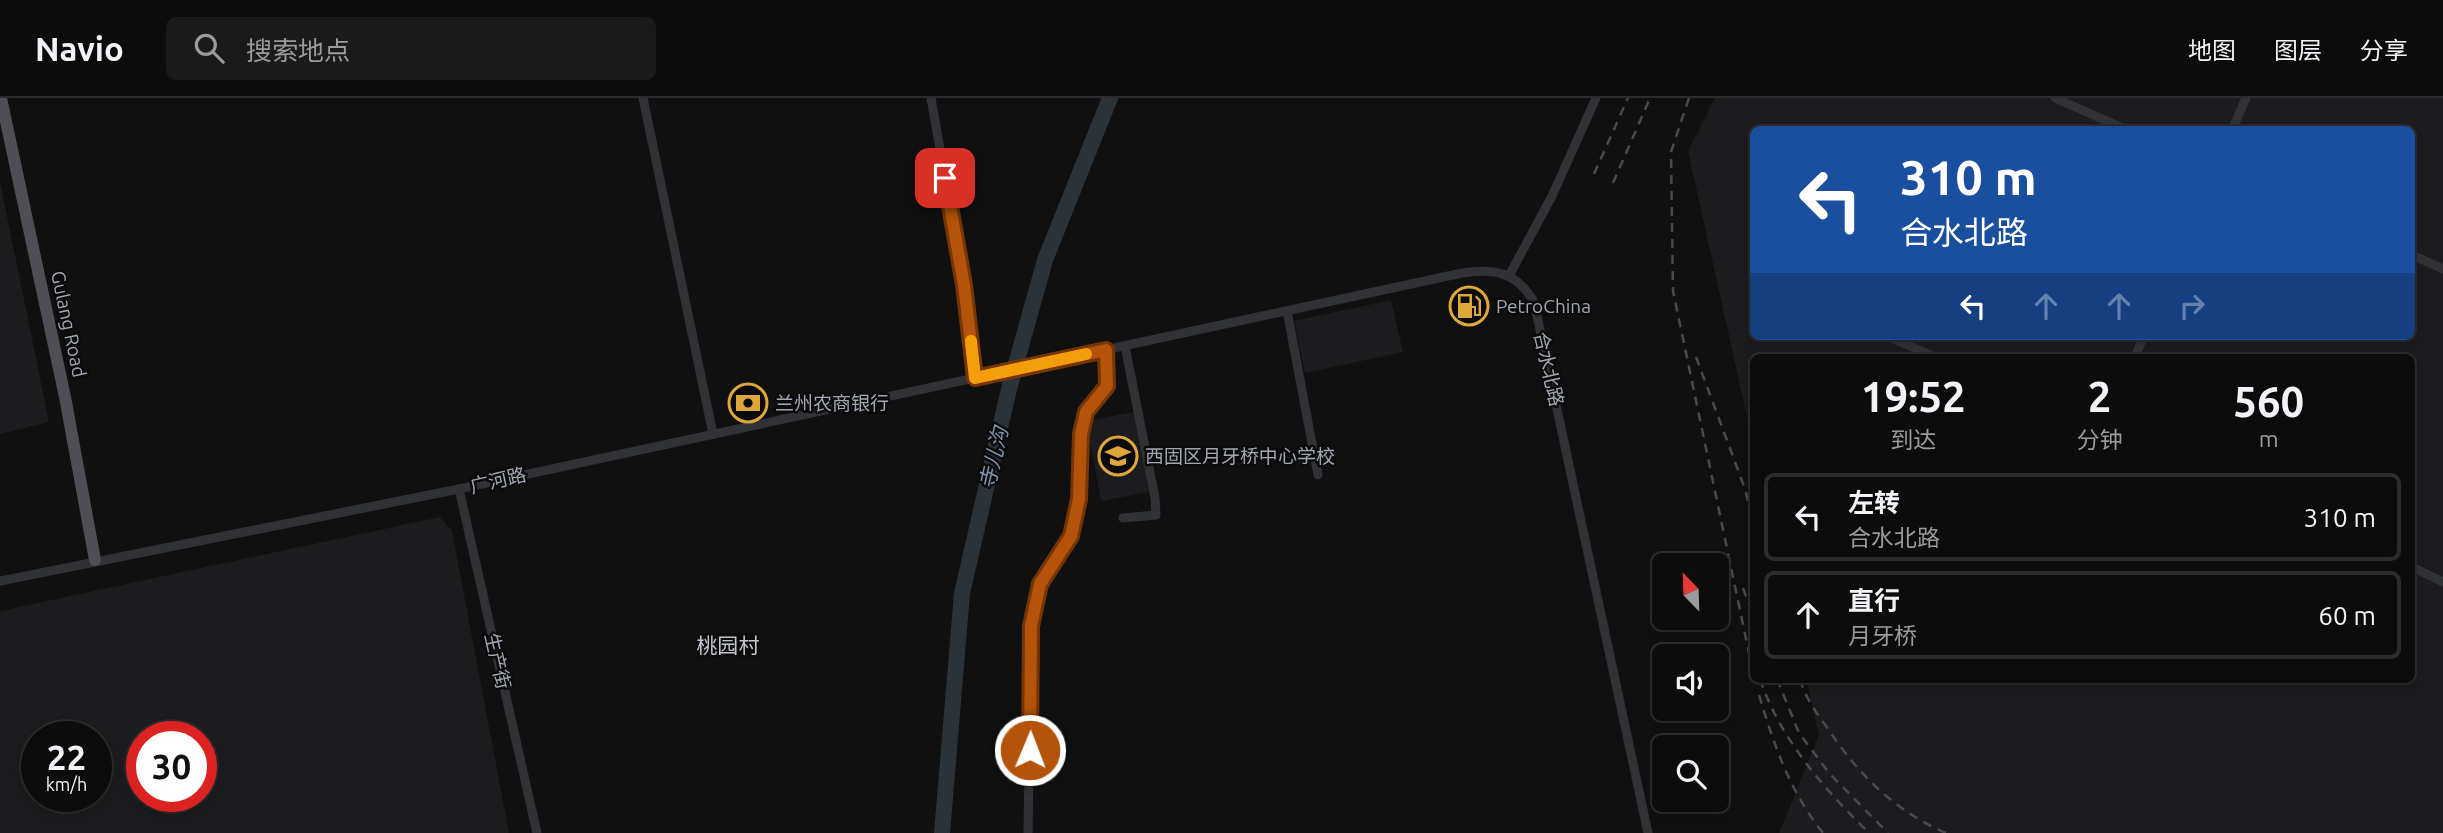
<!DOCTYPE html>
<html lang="zh">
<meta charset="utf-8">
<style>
body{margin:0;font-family:Ubuntu,"Noto Sans SC",sans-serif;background:#1a1a1b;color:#f1f3f6;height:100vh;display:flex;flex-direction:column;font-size:26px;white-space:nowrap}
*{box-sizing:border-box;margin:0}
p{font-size:23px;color:#9a9b9d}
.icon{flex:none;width:38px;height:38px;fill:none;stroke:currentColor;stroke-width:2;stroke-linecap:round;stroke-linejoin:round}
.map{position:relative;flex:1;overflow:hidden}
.panel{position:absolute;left:1750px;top:256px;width:665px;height:329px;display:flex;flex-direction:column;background:#0c0c0d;border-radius:10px;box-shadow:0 4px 10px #0003,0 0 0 2px #2c2c2e}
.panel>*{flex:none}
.banner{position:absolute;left:1750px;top:28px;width:665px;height:214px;border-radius:10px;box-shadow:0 4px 10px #0003,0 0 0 2px #2c2c2e;background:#1a4fa0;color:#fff;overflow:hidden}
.needle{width:46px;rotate:337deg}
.tools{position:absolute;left:1652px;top:455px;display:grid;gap:14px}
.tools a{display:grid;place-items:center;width:77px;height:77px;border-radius:10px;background:#0c0c0d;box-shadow:0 4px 10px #0003,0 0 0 2px #2c2c2e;font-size:35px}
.speed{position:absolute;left:21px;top:623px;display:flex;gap:14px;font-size:35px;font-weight:700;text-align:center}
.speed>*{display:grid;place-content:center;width:91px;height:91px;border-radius:50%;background:#0c0c0d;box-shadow:0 4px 10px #0003,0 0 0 2px #2c2c2e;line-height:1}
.speed small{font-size:18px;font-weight:400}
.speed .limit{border:10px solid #d22;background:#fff;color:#111}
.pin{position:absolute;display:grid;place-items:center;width:60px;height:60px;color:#fff;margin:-30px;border-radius:14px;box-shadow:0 4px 10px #0006}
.me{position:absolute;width:77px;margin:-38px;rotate:1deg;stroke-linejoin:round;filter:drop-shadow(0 0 5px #0008)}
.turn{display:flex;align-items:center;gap:24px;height:147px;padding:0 35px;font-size:32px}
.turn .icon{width:91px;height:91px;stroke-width:2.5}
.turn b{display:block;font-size:49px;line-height:60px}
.lanes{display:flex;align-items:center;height:66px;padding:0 35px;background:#0003;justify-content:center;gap:35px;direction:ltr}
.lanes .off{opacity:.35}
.eta{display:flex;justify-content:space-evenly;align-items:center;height:119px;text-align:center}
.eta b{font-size:42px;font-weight:600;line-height:49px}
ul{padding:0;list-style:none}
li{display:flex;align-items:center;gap:21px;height:88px;margin:0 14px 10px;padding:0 21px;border:4px solid #2c2c2e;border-radius:10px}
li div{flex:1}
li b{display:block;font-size:26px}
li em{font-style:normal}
header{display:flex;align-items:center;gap:42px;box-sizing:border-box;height:98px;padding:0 35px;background:#0c0c0d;border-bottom:2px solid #2c2c2e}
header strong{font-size:33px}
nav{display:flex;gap:38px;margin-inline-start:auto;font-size:24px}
.search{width:490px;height:63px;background:#1a1a1b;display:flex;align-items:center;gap:18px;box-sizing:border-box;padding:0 24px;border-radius:10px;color:#9a9b9d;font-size:26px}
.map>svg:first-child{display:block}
.built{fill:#1c1c1e;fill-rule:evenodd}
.green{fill:#1d231d}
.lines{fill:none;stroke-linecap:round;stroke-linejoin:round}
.river{stroke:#2b3238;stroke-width:16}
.minor{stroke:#313236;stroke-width:9}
.major{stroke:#4e4f54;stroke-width:12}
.rail{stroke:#484a4f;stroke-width:2.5;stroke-dasharray:9 7;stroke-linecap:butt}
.route-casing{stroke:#753606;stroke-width:18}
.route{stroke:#b45309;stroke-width:12}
.slow{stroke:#f59e0b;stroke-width:12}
.labels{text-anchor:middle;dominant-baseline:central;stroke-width:5;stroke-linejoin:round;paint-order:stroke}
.poi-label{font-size:19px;fill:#a2a7b1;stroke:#0b0b0c;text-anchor:start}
.street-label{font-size:19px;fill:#a2a7b1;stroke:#0b0b0c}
.water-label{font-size:21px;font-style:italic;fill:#7c94a9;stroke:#0b0b0c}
.neighbourhood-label{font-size:21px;fill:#c3c6cd;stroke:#0b0b0c}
</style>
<header>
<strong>Navio</strong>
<div class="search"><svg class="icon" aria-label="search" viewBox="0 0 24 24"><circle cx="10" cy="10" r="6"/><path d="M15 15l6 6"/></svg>搜索地点</div>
<nav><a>地图</a><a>图层</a><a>分享</a></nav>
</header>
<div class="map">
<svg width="2443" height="735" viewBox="0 0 2443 735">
<rect width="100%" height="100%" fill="#101011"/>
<g class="built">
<path d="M1715,0h728v735h-664l40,-98 -13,-56h606v-322h-658l-1,87 -65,-293zM1754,32h658v206h-658z"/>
<path d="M0,84l49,240 -49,12z"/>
<path d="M1391,202l12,52 -98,21 -11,-52z"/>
<path d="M1134,314l15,80 -48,9 -15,-80z"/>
<path d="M440,419l12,14 57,302h-509v-222zM37,639h59v59h-59zM142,639h59v59h-59z"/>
</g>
<path class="green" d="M1127,339l5,30 -22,4 -4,-31z"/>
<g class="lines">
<path class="river" d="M942,735l20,-240 47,-204 36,-129 65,-162"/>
<g class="minor">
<path d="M643,0l70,336"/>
<path d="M931,0l33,187 11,93"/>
<path d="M2055,0l72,32"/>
<path d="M2232,32l14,-32"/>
<path d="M2412,157l31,14"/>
<path d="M1510,176l42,-78 44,-98"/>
<path d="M1287,213l31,164"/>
<path d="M1887,238l48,21"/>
<path d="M2135,259l9,-21"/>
<path d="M459,391l78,344"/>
<path d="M1123,420l33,-3 -1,-17 -30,-152"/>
<path d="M2412,469l31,15"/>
<path d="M0,483l459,-92 1003,-216c32,-5 55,-1 72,29l114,531"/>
<path d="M1028,735l3,-207 9,-42 31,-48 8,-37 2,-65 5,-22 20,-26v-36"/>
</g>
<path class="major" d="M1,0l64,299 30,163"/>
<g class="rail">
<path d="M1689,0l-18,54 2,139 81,386"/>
<path d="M1594,76l34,-76"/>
<path d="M1613,85l37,-85"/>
<path d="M1696,259l49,132 9,36"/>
<path d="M1743,490l11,30"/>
<path d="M1760,581c20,60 65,111 109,154"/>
<path d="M1777,581l22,54 30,40 59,60"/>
<path d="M1800,581c5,18 15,32 26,47 32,48 67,84 120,107"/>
<path d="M1759,597c15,50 31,97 64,138"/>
</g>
</g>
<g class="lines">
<defs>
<path id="route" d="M945,80l19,107 11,93 131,-28 1,36 -21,26 -5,22 -2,65 -8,37 -31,48 -9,42 -1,124"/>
</defs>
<use href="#route" class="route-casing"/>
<use href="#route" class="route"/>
<path class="slow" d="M971,243l4,37 111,-24"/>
</g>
<defs>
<symbol id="fuel-ring" viewBox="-11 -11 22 22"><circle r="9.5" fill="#0b0b0c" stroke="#dfa73a" stroke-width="1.5"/><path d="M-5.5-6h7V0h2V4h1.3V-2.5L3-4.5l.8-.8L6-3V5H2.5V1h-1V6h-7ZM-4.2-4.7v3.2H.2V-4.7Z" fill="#dfa73a"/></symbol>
<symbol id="bank-ring" viewBox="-11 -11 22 22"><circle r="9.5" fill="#0b0b0c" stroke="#dfa73a" stroke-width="1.5"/><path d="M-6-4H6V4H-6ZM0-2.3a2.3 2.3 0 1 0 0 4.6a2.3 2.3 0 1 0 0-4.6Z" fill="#dfa73a"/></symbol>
<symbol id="school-ring" viewBox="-11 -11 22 22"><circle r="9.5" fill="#0b0b0c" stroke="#dfa73a" stroke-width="1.5"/><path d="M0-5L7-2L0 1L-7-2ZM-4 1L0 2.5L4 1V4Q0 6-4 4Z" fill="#dfa73a"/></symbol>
</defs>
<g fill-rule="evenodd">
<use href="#fuel-ring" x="1447" y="186" width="44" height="44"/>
<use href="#bank-ring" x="726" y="283" width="44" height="44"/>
<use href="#school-ring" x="1096" y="336" width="44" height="44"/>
</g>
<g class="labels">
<g class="poi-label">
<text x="1496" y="208">PetroChina</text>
<text x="775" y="305">兰州农商银行</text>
<text x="1145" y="358">西固区月牙桥中心学校</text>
</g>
<g class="street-label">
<text transform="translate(69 226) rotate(78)">Gulang Road</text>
<text transform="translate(1549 271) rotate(77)">合水北路</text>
<text transform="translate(498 382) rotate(-13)">广河路</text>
<text transform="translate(498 563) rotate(77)">生产街</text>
</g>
<g class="water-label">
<text transform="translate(993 360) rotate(-77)">寺儿沟</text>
</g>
<g class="neighbourhood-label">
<text x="728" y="547">桃园村</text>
</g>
</g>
</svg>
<div class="tools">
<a><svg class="needle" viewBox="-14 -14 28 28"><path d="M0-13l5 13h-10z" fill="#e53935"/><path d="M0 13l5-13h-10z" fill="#9a9b9d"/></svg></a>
<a><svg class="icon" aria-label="sound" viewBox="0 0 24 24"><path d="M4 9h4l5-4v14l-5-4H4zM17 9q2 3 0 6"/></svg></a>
<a><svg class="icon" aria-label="search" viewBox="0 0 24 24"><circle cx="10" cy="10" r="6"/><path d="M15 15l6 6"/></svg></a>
</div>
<div class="speed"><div>22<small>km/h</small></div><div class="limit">30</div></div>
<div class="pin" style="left:945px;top:80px;background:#d93025"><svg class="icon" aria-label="arrive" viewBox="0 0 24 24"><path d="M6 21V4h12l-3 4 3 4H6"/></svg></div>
<svg class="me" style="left:1030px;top:652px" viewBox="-20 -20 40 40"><circle r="17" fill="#b45309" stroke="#fff" stroke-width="3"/><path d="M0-11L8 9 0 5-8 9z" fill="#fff"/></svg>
<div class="banner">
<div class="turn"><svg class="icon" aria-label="left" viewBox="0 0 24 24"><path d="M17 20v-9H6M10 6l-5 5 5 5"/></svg><div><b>310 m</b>合水北路</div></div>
<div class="lanes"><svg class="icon" aria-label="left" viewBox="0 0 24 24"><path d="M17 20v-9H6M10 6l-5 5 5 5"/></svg><svg class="icon off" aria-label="ahead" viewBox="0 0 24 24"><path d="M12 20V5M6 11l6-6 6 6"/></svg><svg class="icon off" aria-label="ahead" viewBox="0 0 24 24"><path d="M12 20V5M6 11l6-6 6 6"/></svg><svg class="icon off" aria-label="right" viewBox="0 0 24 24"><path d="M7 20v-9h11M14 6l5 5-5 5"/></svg></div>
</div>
<section class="panel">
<div class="eta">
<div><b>19:52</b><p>到达</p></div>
<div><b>2</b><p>分钟</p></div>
<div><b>560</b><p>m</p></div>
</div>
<ul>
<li><svg class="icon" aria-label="left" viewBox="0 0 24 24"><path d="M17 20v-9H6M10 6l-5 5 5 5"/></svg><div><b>左转</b><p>合水北路</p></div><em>310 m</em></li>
<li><svg class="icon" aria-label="ahead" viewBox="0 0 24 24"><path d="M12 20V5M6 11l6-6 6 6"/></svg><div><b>直行</b><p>月牙桥</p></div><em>60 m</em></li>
</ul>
</section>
</div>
